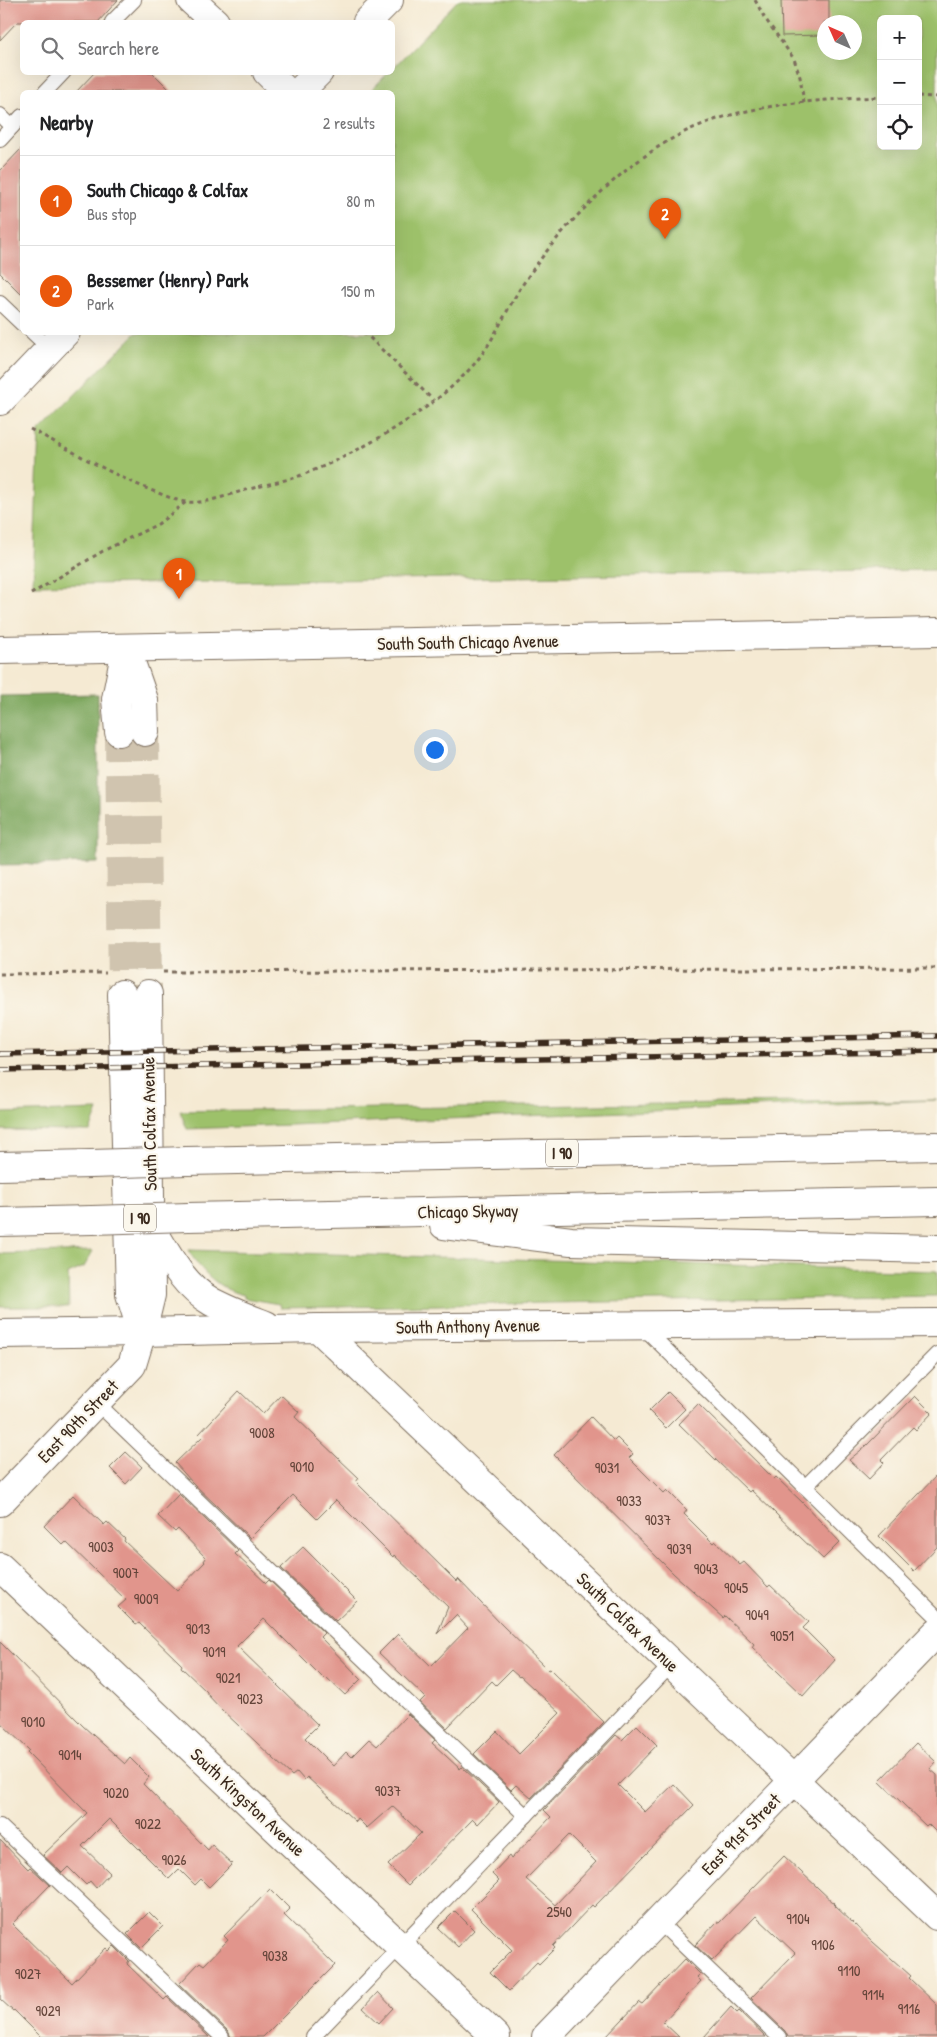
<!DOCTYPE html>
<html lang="en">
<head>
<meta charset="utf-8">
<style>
  :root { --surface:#fff; --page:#f6f6f6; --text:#202124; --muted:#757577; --line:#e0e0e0; --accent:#ea580c }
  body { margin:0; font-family:"Patrick Hand",sans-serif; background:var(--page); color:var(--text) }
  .controls { position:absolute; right:15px; top:15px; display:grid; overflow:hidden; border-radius:8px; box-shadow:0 5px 20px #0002 }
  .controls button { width:45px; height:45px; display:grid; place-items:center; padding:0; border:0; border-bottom:1px solid var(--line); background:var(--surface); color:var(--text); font:25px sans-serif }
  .compass { position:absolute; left:817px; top:15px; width:45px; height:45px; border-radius:50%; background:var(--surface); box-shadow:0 5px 20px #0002; rotate:315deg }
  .you { position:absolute; left:434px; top:749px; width:18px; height:18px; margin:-12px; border:4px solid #fff; border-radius:50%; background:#1a73e8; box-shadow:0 0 0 8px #1a73e833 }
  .badge { display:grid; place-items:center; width:32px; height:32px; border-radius:50%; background:var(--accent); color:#fff; font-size:16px; font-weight:700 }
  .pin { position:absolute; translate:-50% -41px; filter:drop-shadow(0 1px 2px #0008) }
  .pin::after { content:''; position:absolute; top:26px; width:18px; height:15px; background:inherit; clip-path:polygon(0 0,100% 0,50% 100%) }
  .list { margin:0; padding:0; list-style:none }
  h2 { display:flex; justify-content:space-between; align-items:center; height:65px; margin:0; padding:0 20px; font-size:21px }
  h2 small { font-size:16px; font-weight:400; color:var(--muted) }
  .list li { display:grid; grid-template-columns:32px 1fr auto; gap:15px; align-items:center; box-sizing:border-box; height:90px; padding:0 20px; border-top:1px solid var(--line) }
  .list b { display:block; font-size:19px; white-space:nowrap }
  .list p { margin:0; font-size:16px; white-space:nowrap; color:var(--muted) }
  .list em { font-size:16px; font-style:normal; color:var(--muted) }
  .icon { flex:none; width:28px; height:28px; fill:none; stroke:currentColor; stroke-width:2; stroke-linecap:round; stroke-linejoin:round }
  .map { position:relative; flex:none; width:937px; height:2037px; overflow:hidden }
  .search { position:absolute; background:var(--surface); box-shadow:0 5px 20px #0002; left:20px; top:20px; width:375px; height:55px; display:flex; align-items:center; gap:12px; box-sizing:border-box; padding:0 18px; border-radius:8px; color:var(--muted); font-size:19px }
  .panel { position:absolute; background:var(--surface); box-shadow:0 5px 20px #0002; left:20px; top:90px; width:375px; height:245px; border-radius:8px }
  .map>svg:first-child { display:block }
  .green { fill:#9dc16b; stroke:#6c7644; fill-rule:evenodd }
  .forest { fill:#7ea75f; stroke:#5c683e }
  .building { fill:#e1958c; fill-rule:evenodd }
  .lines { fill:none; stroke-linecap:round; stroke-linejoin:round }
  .secondary-tunnel { stroke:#d0c4af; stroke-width:28; stroke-dasharray:28 14; stroke-linecap:butt }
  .service-casing { stroke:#7c6d5d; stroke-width:16 }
  .minor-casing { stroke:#7c6d5d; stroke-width:30 }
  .tertiary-casing { stroke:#7c6d5d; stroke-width:30 }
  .secondary-casing { stroke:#7c6d5d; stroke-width:30 }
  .motorway-casing { stroke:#7c6d5d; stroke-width:30 }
  .path { stroke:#7c6d5d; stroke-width:3; stroke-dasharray:4 4; stroke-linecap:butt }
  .service { stroke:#fff; stroke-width:14 }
  .minor { stroke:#fff; stroke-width:28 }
  .tertiary { stroke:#fff; stroke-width:28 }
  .secondary { stroke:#fff; stroke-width:28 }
  .motorway { stroke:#fff; stroke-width:28 }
  .rail-casing { stroke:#3b2a1e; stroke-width:5.5 }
  .rail { stroke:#fbf7ec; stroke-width:4; stroke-dasharray:11; stroke-linecap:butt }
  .motorway-bridge-casing { stroke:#7c6d5d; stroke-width:30; stroke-linecap:butt }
  .motorway-bridge { stroke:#fff; stroke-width:28 }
  .labels { text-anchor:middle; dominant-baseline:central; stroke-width:4.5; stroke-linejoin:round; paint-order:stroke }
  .number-label { font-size:15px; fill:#64453a }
  .shield { fill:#fbf7ec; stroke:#75685c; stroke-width:1 }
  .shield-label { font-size:16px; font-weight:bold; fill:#3b2a1e }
  .street-label { font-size:18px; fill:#3b2a1e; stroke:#fbf7ec }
</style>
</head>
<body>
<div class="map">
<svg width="937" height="2037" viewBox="0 0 937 2037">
  <rect width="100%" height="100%" fill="#fbf7ec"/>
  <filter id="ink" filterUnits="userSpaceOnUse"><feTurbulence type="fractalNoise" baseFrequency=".02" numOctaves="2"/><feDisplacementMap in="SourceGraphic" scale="10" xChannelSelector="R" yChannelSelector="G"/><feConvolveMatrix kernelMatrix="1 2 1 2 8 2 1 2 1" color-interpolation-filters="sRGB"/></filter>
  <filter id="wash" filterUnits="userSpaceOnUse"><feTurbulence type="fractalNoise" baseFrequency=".0096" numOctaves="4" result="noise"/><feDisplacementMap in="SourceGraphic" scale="20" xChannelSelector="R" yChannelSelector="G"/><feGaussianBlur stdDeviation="1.12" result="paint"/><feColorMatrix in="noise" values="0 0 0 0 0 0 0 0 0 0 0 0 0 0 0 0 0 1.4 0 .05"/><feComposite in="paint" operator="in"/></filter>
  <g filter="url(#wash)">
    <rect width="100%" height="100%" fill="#f5ead3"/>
    <g class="green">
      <path d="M458,0h479v570l-904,15 6,-154 97,-98 256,-1v-240h-23l19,-19 4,-1 1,-4zM881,19h37v127h-37zM824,22h30v30h-30z"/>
      <polygon points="937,1100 187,1129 180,1111"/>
      <polygon points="98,1110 90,1131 0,1130 0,1113"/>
      <path d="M188,1250l749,21v25l-657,12 -1,-4 -35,-6v-3c-25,-5 -43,-24 -56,-45z"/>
      <polygon points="93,1251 84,1267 68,1274 69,1307 0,1307 0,1254"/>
    </g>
    <polygon class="forest" points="98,694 98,863 0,865 0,696"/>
    <g id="blocks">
      <g class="building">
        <polygon points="0,0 118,0 98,22 17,22 0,40"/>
        <polygon points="781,0 829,0 829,22 824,22 824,35 782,36"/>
        <polygon points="95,72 152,72 172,92 76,92"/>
        <polygon points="22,148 22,295 0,273 0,171"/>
        <polygon points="239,1391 263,1414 281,1395 299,1412 295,1417 359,1478 356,1482 457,1582 458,1579 502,1625 548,1670 550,1669 604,1722 531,1798 516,1785 511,1790 474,1754 497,1731 519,1754 560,1713 520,1676 519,1677 511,1670 496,1685 492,1681 447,1728 420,1702 425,1697 379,1653 398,1634 431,1666 468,1628 456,1615 437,1634 448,1607 394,1555 393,1557 336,1500 317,1519 293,1495 250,1538 192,1482 175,1463 202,1437 199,1434"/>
        <polygon points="668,1392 685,1409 666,1428 649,1411"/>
        <polygon points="915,1396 932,1413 916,1430 913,1427 881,1460 884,1463 869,1479 849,1460 866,1446"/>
        <polygon points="698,1404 774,1479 776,1477 803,1503 840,1542 823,1559 751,1490 749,1492 679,1424"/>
        <polygon points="591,1417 614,1441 617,1438 633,1454 629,1458 664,1493 667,1490 687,1510 684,1514 713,1543 715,1541 740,1565 744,1562 768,1587 770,1585 809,1622 803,1628 835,1660 803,1696 752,1647 754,1644 725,1616 723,1618 674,1574 554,1455"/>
        <polygon points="126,1452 142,1467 126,1484 110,1468"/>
        <polygon points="937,1475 937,1547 914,1571 879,1536"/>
        <polygon points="179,1494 238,1551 235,1554 266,1583 269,1580 324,1633 320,1637 361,1679 345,1695 327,1678 325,1680 264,1619 237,1646 318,1725 305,1738 333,1766 346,1752 351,1757 369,1739 377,1746 408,1714 435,1740 432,1743 460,1769 462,1767 499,1802 478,1824 473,1819 408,1885 388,1865 421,1833 392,1806 367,1828 358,1819 356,1822 307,1777 304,1780 297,1772 292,1776 221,1709 207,1694 207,1692 181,1667 182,1665 139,1623 136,1625 118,1607 126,1600 66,1542 63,1545 44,1526 73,1495 104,1525 107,1522 125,1539 124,1541 177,1591 205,1562 204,1561 206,1558 178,1529 175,1532 158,1516"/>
        <polygon points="303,1547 357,1601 336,1621 281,1568"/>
        <polygon points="0,1642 83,1726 125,1764 130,1758 149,1777 143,1784 208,1850 212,1845 232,1864 209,1887 201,1879 195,1885 179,1869 169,1879 109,1819 82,1846 110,1873 96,1888 90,1881 86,1885 68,1867 62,1873 43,1855 87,1813 27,1752 29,1750 0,1722"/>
        <path d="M637,1725l20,20 -39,40 27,27 29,-28 20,21 -100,102 -2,-2 -39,41 2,2 -16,16 -2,-2 -28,29 -19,-19 22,-22 -41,-41 28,-28 -7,-7 17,-18 2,3 40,-42 -7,-7 72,-75 6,5zM569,1835l27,27 -41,43 -29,-26z"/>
        <polygon points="916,1743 936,1762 930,1769 937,1775 937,1833 928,1824 926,1826 879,1781"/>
        <polygon points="0,1840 28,1869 30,1867 50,1885 12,1924 72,1983 106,1948 109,1951 114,1946 129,1961 127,1964 164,2000 167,1997 209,2037 41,2037 14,2010 13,2011 0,1999"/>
        <polygon points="784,1856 835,1904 834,1905 873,1942 911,1976 909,1978 937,2005 937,2037 788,2037 785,2031 751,1998 795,1953 756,1916 712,1961 695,1945 717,1922 719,1923"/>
        <polygon points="270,1889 290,1909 284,1915 335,1965 263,2037 231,2037 228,2031 179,1984 200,1962 204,1965 228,1940 224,1936"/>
        <polygon points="455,1911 474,1930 458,1947 438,1928"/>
        <polygon points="149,1912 163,1926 141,1948 127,1934"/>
        <polygon points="685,1959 700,1974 697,1977 701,1981 663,2022 679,2037 606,2037 639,2002 642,2004"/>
        <polygon points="378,1992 393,2008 379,2023 363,2008"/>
        <polygon points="731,2007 737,2013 739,2011 766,2037 704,2037"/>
      </g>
    </g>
  </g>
  <g filter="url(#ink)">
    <use href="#blocks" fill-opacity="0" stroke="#7c6d5d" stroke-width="1"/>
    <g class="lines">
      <g class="secondary-tunnel">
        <polyline points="119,732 122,994"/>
        <polyline points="145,732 148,994"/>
      </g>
      <defs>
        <g id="service">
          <polyline points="112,22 134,0"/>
          <polyline points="45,92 64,72"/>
          <polyline points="0,115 12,127"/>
          <polyline points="0,140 22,116"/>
          <polyline points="0,303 22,324"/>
          <polyline points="32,332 50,349"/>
          <polyline points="642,1326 937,1617"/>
          <polyline points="96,1402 526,1816"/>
          <polyline points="805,1487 937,1354"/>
          <polyline points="0,1826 222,2037"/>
          <polyline points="658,1921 779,2037"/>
          <polyline points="313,2037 672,1664"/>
        </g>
        <g id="minor">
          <polyline points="191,0 215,22"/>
          <polyline points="367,22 389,0"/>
          <polyline points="267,72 287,92"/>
          <polyline points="299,92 319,72"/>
          <polyline points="0,401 66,332"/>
          <polyline points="0,1502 132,1365 142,1332"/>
          <polyline points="0,1567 496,2037"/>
          <polyline points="546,2037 937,1632"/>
        </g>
        <g id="tertiary">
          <polyline points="318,1328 937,1323"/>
          <polyline points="0,1334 142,1332"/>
        </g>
        <g id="secondary">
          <polyline points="126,648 144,700 145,732"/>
          <polyline points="0,650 937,632"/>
          <polyline points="119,732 116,699 126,649"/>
          <polyline points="122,994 130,1294 142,1332"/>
          <path d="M151,1227c16,27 32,59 61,75 17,9 36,16 54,23"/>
          <polyline points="142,1332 318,1328 937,1916"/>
          <polyline points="142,1332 151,1295 148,994"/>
        </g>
        <g id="motorway">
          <polyline points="187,1161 937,1146"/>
          <polyline points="0,1166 91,1164"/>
          <polyline points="188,1217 937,1201"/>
          <polyline points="0,1222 92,1220"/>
          <polyline points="444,1225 571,1241 937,1249"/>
        </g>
      </defs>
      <use href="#service" class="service-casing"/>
      <use href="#minor" class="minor-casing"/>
      <use href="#tertiary" class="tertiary-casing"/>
      <use href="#secondary" class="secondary-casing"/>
      <use href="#motorway" class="motorway-casing"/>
      <g class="path">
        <polyline points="755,0 764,17 794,59 800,77 804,103"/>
        <polyline points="918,96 937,97"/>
        <polyline points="364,332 434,401"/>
        <path d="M30,429c41,21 80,45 123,62 11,4 23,10 34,11 18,2 38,-6 55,-11 18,-5 37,-9 54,-14 56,-19 152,-74 186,-123 14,-19 23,-41 36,-62 35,-57 99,-124 159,-156 59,-32 138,-36 204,-39"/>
        <polyline points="31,594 103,551 158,524 186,502"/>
        <polyline points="163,972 937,968"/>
        <polyline points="0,974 106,973"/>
      </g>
      <use href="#service" class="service"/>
      <use href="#minor" class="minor"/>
      <use href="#tertiary" class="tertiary"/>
      <use href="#secondary" class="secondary"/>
      <use href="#motorway" class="motorway"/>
      <defs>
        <g id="rail">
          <polyline points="0,1054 937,1036"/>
          <polyline points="0,1070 937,1051"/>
        </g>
      </defs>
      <use href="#rail" class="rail-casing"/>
      <use href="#rail" class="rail"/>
      <defs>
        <g id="motorway-bridge">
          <polyline points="91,1164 187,1161"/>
          <polyline points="92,1220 188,1217"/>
        </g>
      </defs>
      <use href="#motorway-bridge" class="motorway-bridge-casing"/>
      <use href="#motorway-bridge" class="motorway-bridge"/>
    </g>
  </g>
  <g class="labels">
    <g class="number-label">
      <text x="262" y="1432">9008</text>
      <text x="302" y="1466">9010</text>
      <text x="607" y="1467">9031</text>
      <text x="629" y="1500">9033</text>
      <text x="658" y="1519">9037</text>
      <text x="101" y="1546">9003</text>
      <text x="679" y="1548">9039</text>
      <text x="706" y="1568">9043</text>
      <text x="126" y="1572">9007</text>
      <text x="736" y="1587">9045</text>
      <text x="146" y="1598">9009</text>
      <text x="757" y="1614">9049</text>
      <text x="198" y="1628">9013</text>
      <text x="782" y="1635">9051</text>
      <text x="214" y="1651">9019</text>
      <text x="228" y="1677">9021</text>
      <text x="250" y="1698">9023</text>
      <text x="33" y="1721">9010</text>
      <text x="70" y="1754">9014</text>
      <text x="388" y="1790">9037</text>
      <text x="116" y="1792">9020</text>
      <text x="148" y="1823">9022</text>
      <text x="174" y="1859">9026</text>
      <text x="559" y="1911">2540</text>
      <text x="798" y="1918">9104</text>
      <text x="823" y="1944">9106</text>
      <text x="275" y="1955">9038</text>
      <text x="849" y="1970">9110</text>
      <text x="28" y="1973">9027</text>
      <text x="873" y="1994">9114</text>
      <text x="909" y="2008">9116</text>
      <text x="48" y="2010">9029</text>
    </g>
    <g class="shield">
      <rect x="546" y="1139.5" width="32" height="27" rx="4"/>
      <rect x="124" y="1204.5" width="32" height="27" rx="4"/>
    </g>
    <g class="shield-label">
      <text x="562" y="1153">I 90</text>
      <text x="140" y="1218">I 90</text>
    </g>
    <g class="street-label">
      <text transform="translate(468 642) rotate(-1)">South South Chicago Avenue</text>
      <text transform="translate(149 1124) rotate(-91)">South Colfax Avenue</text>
      <text transform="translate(468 1211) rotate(-1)">Chicago Skyway</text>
      <text transform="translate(468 1326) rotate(-1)">South Anthony Avenue</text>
      <text transform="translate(78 1421) rotate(-46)">East 90th Street</text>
      <text transform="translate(628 1622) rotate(44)">South Colfax Avenue</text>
      <text transform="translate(248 1802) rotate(43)">South Kingston Avenue</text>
      <text transform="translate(741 1834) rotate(-46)">East 91st Street</text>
    </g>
  </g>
</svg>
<div class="controls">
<button>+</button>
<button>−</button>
<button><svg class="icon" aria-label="locate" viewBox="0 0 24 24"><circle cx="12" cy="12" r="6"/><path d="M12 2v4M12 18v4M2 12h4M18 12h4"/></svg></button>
</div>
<svg class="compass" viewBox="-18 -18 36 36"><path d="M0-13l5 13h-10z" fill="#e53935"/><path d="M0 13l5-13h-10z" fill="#757577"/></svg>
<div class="you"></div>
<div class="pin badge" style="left:179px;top:599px">1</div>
<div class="pin badge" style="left:665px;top:239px">2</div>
<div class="search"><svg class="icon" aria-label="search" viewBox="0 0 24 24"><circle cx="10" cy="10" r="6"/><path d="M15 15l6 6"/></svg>Search here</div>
<section class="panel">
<h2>Nearby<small>2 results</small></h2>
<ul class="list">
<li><span class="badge">1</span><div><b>South Chicago &amp; Colfax</b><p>Bus stop</p></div><em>80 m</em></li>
<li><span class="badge">2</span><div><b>Bessemer (Henry) Park</b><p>Park</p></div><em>150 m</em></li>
</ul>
</section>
</div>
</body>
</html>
